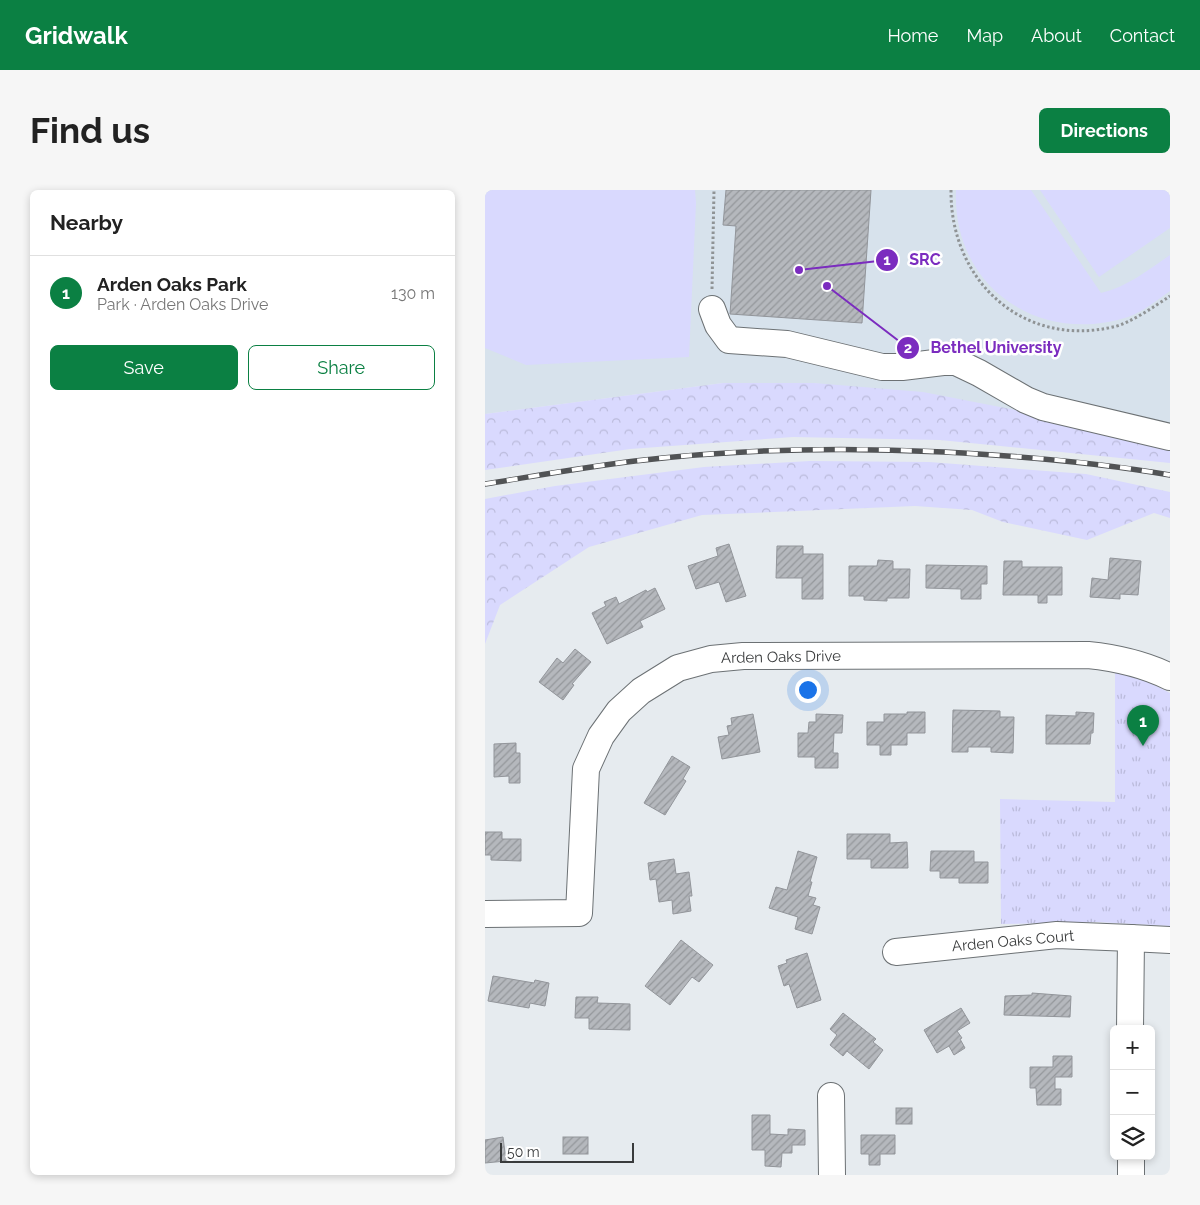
<!DOCTYPE html>
<html lang="en">
<head>
<meta charset="utf-8">
<style>
  :root { --surface:#fff; --page:#f6f6f6; --text:#222; --muted:#767676; --line:#e0e0e0; --accent:#0b8043 }
  body { margin:0; font-family:Raleway,sans-serif; background:var(--page); color:var(--text) }
  .controls { position:absolute; right:15px; bottom:15px; display:grid; overflow:hidden; border-radius:8px; box-shadow:0 2px 8px #0003 }
  .controls button { width:45px; height:45px; display:grid; place-items:center; padding:0; border:0; border-bottom:1px solid var(--line); background:var(--surface); color:var(--text); font:25px sans-serif }
  .scale { position:absolute; left:15px; bottom:12px; width:134px; box-sizing:border-box; padding-left:5px; border:2px solid #393b3c; border-top:0; font-size:14px; line-height:18px; white-space:nowrap; color:#393b3c; -webkit-text-stroke:4px #fff; paint-order:stroke }
  .you { position:absolute; left:322px; top:499px; width:18px; height:18px; margin:-12px; border:4px solid #fff; border-radius:50%; background:#1a73e8; box-shadow:0 0 0 8px #1a73e833 }
  .badge { display:grid; place-items:center; width:32px; height:32px; border-radius:50%; background:var(--accent); color:#fff; font-size:16px; font-weight:700 }
  .pin { position:absolute; translate:-50% -41px; filter:drop-shadow(0 1px 2px #0008) }
  .pin::after { content:''; position:absolute; top:26px; width:18px; height:15px; background:inherit; clip-path:polygon(0 0,100% 0,50% 100%) }
  .list { margin:0; padding:0; list-style:none }
  h2 { display:flex; justify-content:space-between; align-items:center; height:65px; margin:0; padding:0 20px; font-size:21px }
  h2 small { font-size:16px; font-weight:400; color:var(--muted) }
  .list li { display:grid; grid-template-columns:32px 1fr auto; gap:15px; align-items:center; box-sizing:border-box; height:75px; padding:0 20px; border-top:1px solid var(--line) }
  .list b { display:block; font-size:19px; white-space:nowrap }
  .list p { margin:0; font-size:16px; white-space:nowrap; color:var(--muted) }
  .list em { font-size:16px; font-style:normal; color:var(--muted) }
  .actions { display:flex; gap:10px; padding:15px 20px }
  .actions a { flex:1; padding:11px 0; border:1px solid var(--accent); border-radius:8px; text-align:center; font-size:18px; color:var(--accent) }
  .actions .main { background:var(--accent); color:#fff }
  .icon { flex:none; width:28px; height:28px; fill:none; stroke:currentColor; stroke-width:2; stroke-linecap:round; stroke-linejoin:round }
  .map { position:relative; flex:none; width:685px; height:985px; overflow:hidden; border-radius:8px }
  header { display:flex; align-items:center; gap:30px; box-sizing:border-box; height:70px; padding:0 25px; background:var(--accent); color:#fff }
  header strong { font-size:24px }
  nav { display:flex; gap:28px; margin-inline-start:auto; font-size:18px }
  .intro { display:flex; align-items:center; justify-content:space-between; box-sizing:border-box; height:120px; padding:0 30px }
  h1 { margin:0; font-size:35px }
  .button { padding:12px 22px; border-radius:8px; background:var(--accent); color:#fff; font-size:18px; font-weight:700 }
  main { display:flex; gap:30px; padding:0 30px }
  aside { flex:1; background:var(--surface); border-radius:8px; box-shadow:0 2px 8px #0003 }
  .map>svg:first-child { display:block }
  .built { fill:#d7e2ec }
  .grass { fill:#d9d9fe }
  .forest { fill:url(#forest-crowns) }
  .park { fill:url(#park-tufts) }
  .building { fill:url(#building-hatch); stroke:#92959a }
  .lines { fill:none; stroke-linecap:round; stroke-linejoin:round }
  .minor-casing { stroke:#6c7174; stroke-width:28 }
  .path { stroke:#8f9395; stroke-width:3; stroke-dasharray:2.5 2.5; stroke-linecap:butt }
  .minor { stroke:#fff; stroke-width:26 }
  .rail-casing { stroke:#515355; stroke-width:5.5 }
  .rail { stroke:#fff; stroke-width:4; stroke-dasharray:11; stroke-linecap:butt }
  .labels { text-anchor:middle; dominant-baseline:central; stroke-width:5; stroke-linejoin:round; paint-order:stroke }
  .street-label { font-size:15px; fill:#393b3c; stroke:#fff }
  .leader { fill:none; stroke:#7b2cbf; stroke-width:2 }
  .callout-dot { fill:#7b2cbf; stroke:#fff; stroke-width:2 }
  .mark-label { font-size:15px; text-anchor:middle; font-weight:bold; fill:#fff }
  .callout-label { font-size:16px; text-anchor:middle; font-weight:bold; fill:#7b2cbf; stroke:#fff; stroke-width:5; stroke-linejoin:round; paint-order:stroke }
</style>
</head>
<body>
<header>
<strong>Gridwalk</strong>
<nav><a>Home</a><a>Map</a><a>About</a><a>Contact</a></nav>
</header>
<div class="intro"><h1>Find us</h1><a class="button">Directions</a></div>
<main>
<aside>
<h2>Nearby<small></small></h2>
<ul class="list">
<li><span class="badge">1</span><div><b>Arden Oaks Park</b><p>Park · Arden Oaks Drive</p></div><em>130 m</em></li>
</ul>
<div class="actions"><a class="main">Save</a><a>Share</a></div>
</aside>
<div class="map">
<svg width="685" height="985" viewBox="0 0 685 985">
  <defs>
    <pattern id="forest-crowns" width="20" height="18" patternUnits="userSpaceOnUse" patternTransform="scale(1.25)"><rect width="20" height="18" fill="#d9d9fe"/><path d="M2 6a3 3 0 1 1 6 0M12 15a3 3 0 1 1 6 0" fill="none" stroke="#bbbbdb"/></pattern>
    <pattern id="park-tufts" width="24" height="20" patternUnits="userSpaceOnUse" patternTransform="scale(1.25)"><rect width="24" height="20" fill="#d9d9fe"/><path d="M3 7l-1-3M5 7V3M7 7l1-3M15 17l-1-3M17 17v-4M19 17l1-3" fill="none" stroke="#bbbbdb"/></pattern>
    <pattern id="building-hatch" width="6" height="6" patternUnits="userSpaceOnUse" patternTransform="scale(1.25)"><rect width="6" height="6" fill="#b5b8bd"/><path d="M-1 1l2-2M0 6l6-6M5 7l2-2" fill="none" stroke="#94979b"/></pattern>
  </defs>
  <rect width="100%" height="100%" fill="#e6ebef"/>
  <polygon class="built" points="0,0 685,0 685,255 329,193 238,193 0,224"/>
  <g class="grass">
    <polygon points="0,0 210,0 211,13 204,167 41,175 0,158"/>
    <path d="M471,0h75l70,103c26,-6 47,-23 69,-38v36c-13,9 -27,21 -42,26 -90,29 -176,-31 -172,-127z"/>
    <polygon points="555,0 685,0 685,38 614,87"/>
  </g>
  <g class="forest">
    <polygon points="238,193 329,193 438,202 541,222 685,255 685,273 455,250 308,247 145,259 0,280 0,224"/>
    <polygon points="325,271 444,272 601,284 685,302 685,328 669,323 602,350 518,332 487,320 430,316 217,325 104,357 15,415 0,454 0,309 70,296 219,277"/>
  </g>
  <polygon class="park" points="630,481 652,486 685,503 685,736 612,732 516,734 515,609 630,612"/>
  <g class="building">
    <polygon points="241,0 386,0 377,133 245,124 251,36 238,35"/>
    <polygon points="244,354 261,406 241,412 234,392 211,399 203,376 233,366 231,358"/>
    <polygon points="292,356 318,356 318,364 338,364 338,409 317,409 317,388 291,388"/>
    <polygon points="625,368 656,371 653,405 635,404 635,409 605,407 607,388 623,390"/>
    <polygon points="393,370 408,371 408,379 425,379 424,408 402,408 402,411 379,410 379,406 364,406 364,376 392,376"/>
    <polygon points="519,371 537,371 537,377 577,377 577,405 562,405 562,413 553,413 553,405 518,405"/>
    <polygon points="441,375 502,376 502,394 496,394 496,409 476,409 476,399 441,398"/>
    <polygon points="170,398 180,419 155,431 158,437 122,454 107,423 121,416 119,412 131,407 134,414 161,400 162,402"/>
    <polygon points="90,459 106,472 87,494 89,495 78,510 54,492 72,468 78,473"/>
    <polygon points="468,520 515,521 515,527 529,527 528,563 506,562 506,557 483,557 483,562 467,562"/>
    <polygon points="422,522 440,522 440,543 422,543 422,555 406,555 406,565 395,565 395,555 382,555 382,532 399,532 399,524 422,524"/>
    <polygon points="591,522 609,523 608,543 606,543 605,554 561,554 561,525 591,526"/>
    <polygon points="268,524 275,562 237,569 233,547 244,545 242,536 247,535 246,528"/>
    <polygon points="331,524 358,525 357,543 349,543 348,563 353,563 353,578 330,578 330,567 313,567 313,543 323,543 324,532 331,532"/>
    <polygon points="31,553 31,563 35,563 35,593 24,593 24,586 9,587 9,554"/>
    <polygon points="187,566 205,577 198,589 201,591 180,625 159,613"/>
    <polygon points="0,642 17,642 17,649 36,649 36,671 6,670 6,665 0,665"/>
    <polygon points="362,644 405,644 405,653 422,652 423,678 386,678 386,669 362,669"/>
    <polygon points="313,661 332,667 325,692 327,692 323,706 331,708 328,715 335,717 327,744 310,739 313,727 284,718 291,697 302,700"/>
    <polygon points="446,661 489,661 489,672 503,672 503,693 474,693 474,688 455,688 455,681 445,681"/>
    <polygon points="189,669 191,684 204,682 207,706 204,706 206,721 188,724 187,710 174,712 171,689 165,690 163,673"/>
    <polygon points="196,750 228,775 214,792 207,787 185,815 160,796"/>
    <polygon points="322,763 336,810 312,818 304,794 299,796 293,776 302,773 301,770"/>
    <polygon points="8,786 49,793 50,790 64,793 60,816 45,813 44,818 3,811"/>
    <polygon points="547,803 586,806 585,827 519,825 520,806 547,805"/>
    <polygon points="91,807 113,807 112,813 145,814 145,840 104,839 104,828 90,828"/>
    <polygon points="476,818 485,833 472,841 477,848 475,849 480,858 469,865 464,856 452,863 439,840"/>
    <polygon points="358,823 391,849 388,852 398,860 384,879 362,861 358,866 345,855 352,845 345,839"/>
    <polygon points="568,866 587,866 587,887 570,887 570,899 576,899 576,915 552,915 551,898 545,898 545,877 568,877"/>
    <rect x="411" y="918" width="16" height="16"/>
    <polygon points="267,925 285,925 285,944 303,945 303,939 320,940 320,955 307,955 307,963 297,963 296,977 280,976 280,960 267,960"/>
    <polygon points="376,945 410,945 410,964 395,964 395,975 384,975 384,964 376,964"/>
    <polygon points="18,947 21,971 0,973 0,950"/>
    <rect x="78" y="947" width="25" height="17"/>
  </g>
  <g class="lines">
    <defs>
      <g id="minor">
        <polyline points="227,119 233,135 244,150 302,154 397,177 417,177 458,172 471,172 494,183 541,210 558,217 685,247"/>
        <path d="M0,724l94,-1 7,-144 15,-33 18,-25 22,-20 37,-23 33,-9 32,-3 345,-1c29,3 56,9 82,22"/>
        <polyline points="411,762 572,745 646,748"/>
        <polyline points="645,839 646,748 685,750"/>
        <polyline points="346,906 347,985"/>
        <polyline points="646,966 646,985"/>
      </g>
    </defs>
    <use href="#minor" class="minor-casing"/>
    <g class="path">
      <path d="M466,0c-1,90 71,158 162,137 18,-4 42,-21 57,-31"/>
      <polyline points="227,99 229,0"/>
    </g>
    <use href="#minor" class="minor"/>
    <defs>
      <path id="rail" d="M0,294c50,-8 100,-17 150,-23 102,-12 206,-14 309,-9 76,4 151,10 226,23"/>
    </defs>
    <use href="#rail" class="rail-casing"/>
    <use href="#rail" class="rail"/>
  </g>
  <g class="labels">
    <g class="street-label">
      <text transform="translate(296 467) rotate(-1)">Arden Oaks Drive</text>
      <text transform="translate(528 751) rotate(-5)">Arden Oaks Court</text>
    </g>
  </g>
  <path class="leader" d="M314 80L402 70M342 96L423 158"/>
  <g class="callout-dot">
    <circle cx="314" cy="80" r="5"/>
    <circle cx="342" cy="96" r="5"/>
    <circle cx="402" cy="70" r="12"/>
    <circle cx="423" cy="158" r="12"/>
  </g>
  <g class="mark-label">
    <text x="402" y="75">1</text>
    <text x="423" y="163">2</text>
  </g>
  <g class="callout-label">
    <text x="440" y="75">SRC</text>
    <text x="511" y="163">Bethel University</text>
  </g>
</svg>
<div class="controls">
<button>+</button>
<button>−</button>
<button><svg class="icon" aria-label="layers" viewBox="0 0 24 24"><path d="M12 4l9 5-9 5-9-5zM3 14l9 5 9-5"/></svg></button>
</div>
<div class="scale">50 m</div>
<div class="you"></div>
<div class="pin badge" style="left:658px;top:556px">1</div>
</div>
</main>
</body>
</html>
